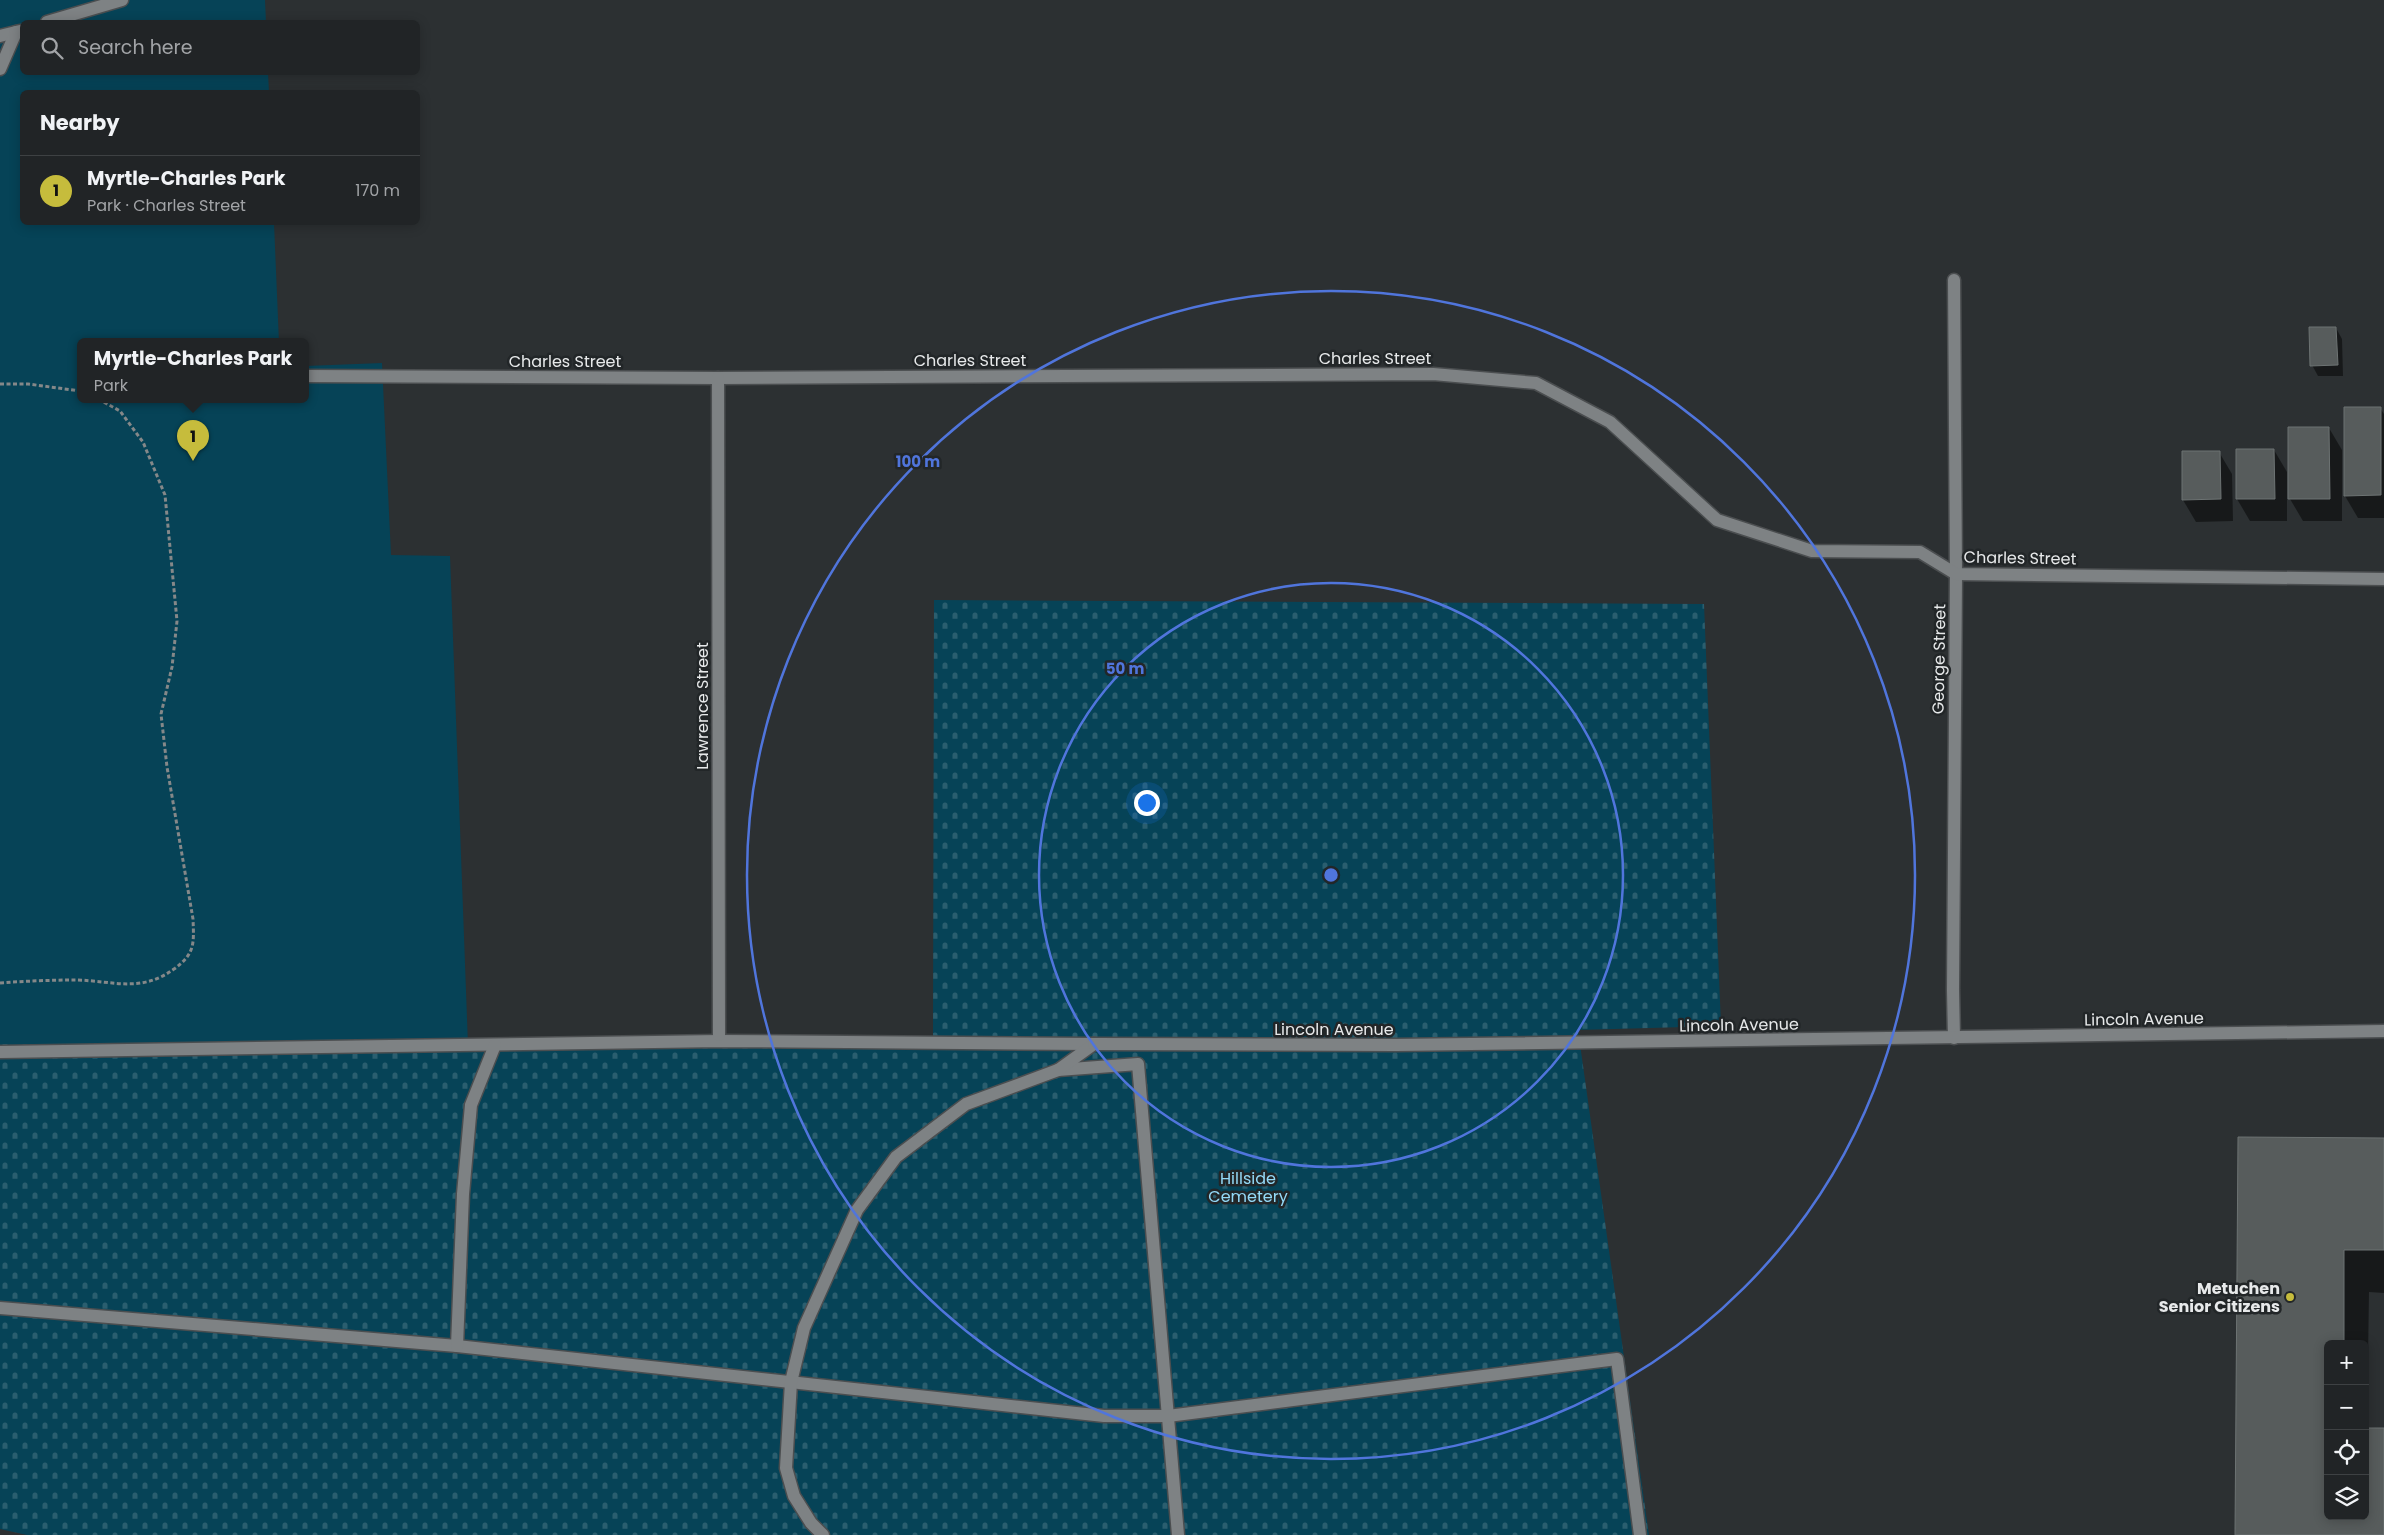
<!DOCTYPE html>
<html lang="en">
<head>
<meta charset="utf-8">
<style>
  :root { --surface:#212426; --page:#292c2e; --text:#f1f3f6; --muted:#a2a4a7; --line:#3e4143; --accent:#c6bc3c }
  body { margin:0; font-family:Poppins,sans-serif; background:var(--page); color:var(--text) }
  .controls { position:absolute; right:15px; bottom:15px; display:grid; overflow:hidden; border-radius:8px; box-shadow:0 2px 12px #0003 }
  .controls button { width:45px; height:45px; display:grid; place-items:center; padding:0; border:0; border-bottom:1px solid var(--line); background:var(--surface); color:var(--text); font:25px sans-serif }
  .you { position:absolute; left:1146px; top:802px; width:18px; height:18px; margin:-12px; border:4px solid #fff; border-radius:50%; background:#1a73e8; box-shadow:0 0 0 8px #1a73e833 }
  .badge { display:grid; place-items:center; width:32px; height:32px; border-radius:50%; background:var(--accent); color:#111; font-size:16px; font-weight:700 }
  .pin { position:absolute; translate:-50% -41px; filter:drop-shadow(0 1px 2px #0008) }
  .pin::after { content:''; position:absolute; top:26px; width:18px; height:15px; background:inherit; clip-path:polygon(0 0,100% 0,50% 100%) }
  .popup { position:absolute; left:77px; top:338px; width:232px; height:65px; box-sizing:border-box; display:grid; place-content:center; border-radius:8px; background:var(--surface); filter:drop-shadow(0 1px 4px #0005); font-size:16px; white-space:nowrap; color:var(--muted) }
  .popup b { font-size:19px; color:var(--text) }
  .popup::after { content:''; position:absolute; left:50%; top:100%; margin-left:-10px; border:10px solid transparent; border-top-color:var(--surface) }
  .list { margin:0; padding:0; list-style:none }
  h2 { display:flex; justify-content:space-between; align-items:center; height:65px; margin:0; padding:0 20px; font-size:21px }
  h2 small { font-size:16px; font-weight:400; color:var(--muted) }
  .list li { display:grid; grid-template-columns:32px 1fr auto; gap:15px; align-items:center; box-sizing:border-box; height:70px; padding:0 20px; border-top:1px solid var(--line) }
  .list b { display:block; font-size:19px; white-space:nowrap }
  .list p { margin:0; font-size:16px; white-space:nowrap; color:var(--muted) }
  .list em { font-size:16px; font-style:normal; color:var(--muted) }
  .icon { flex:none; width:28px; height:28px; fill:none; stroke:currentColor; stroke-width:2; stroke-linecap:round; stroke-linejoin:round }
  .map { position:relative; flex:none; width:2384px; height:1535px; overflow:hidden }
  .search { position:absolute; background:var(--surface); box-shadow:0 2px 12px #0003; left:20px; top:20px; width:400px; height:55px; display:flex; align-items:center; gap:12px; box-sizing:border-box; padding:0 18px; border-radius:8px; color:var(--muted); font-size:19px }
  .panel { position:absolute; background:var(--surface); box-shadow:0 2px 12px #0003; left:20px; top:90px; width:400px; height:135px; border-radius:8px }
  .map>svg:first-child { display:block }
  .cemetery { fill:url(#cemetery-stones) }
  .green { fill:#064357 }
  .shadow { fill:#0007; fill-rule:evenodd }
  .building { fill:#575c5c; stroke:#6d7373 }
  .lines { fill:none; stroke-linecap:round; stroke-linejoin:round }
  .lane-casing { stroke:#4b4e50; stroke-width:15 }
  .street-casing { stroke:#4b4e50; stroke-width:15 }
  .path { stroke:#858889; stroke-width:3; stroke-dasharray:4 2.5; stroke-linecap:butt }
  .lane { stroke:#7e8284; stroke-width:12 }
  .street { stroke:#7e8284; stroke-width:12 }
  .ring { fill:none; stroke:#5075dc; stroke-width:2.5 }
  .poi-dot { fill:#c6bc3c; stroke:#222628; stroke-width:2 }
  .labels { text-anchor:middle; dominant-baseline:central; stroke-width:5; stroke-linejoin:round; paint-order:stroke }
  .street-label { font-size:16px; fill:#e7e9ea; stroke:#222628 }
  .park-label { font-size:16px; fill:#93d9f7; stroke:#222628 }
  .poi-label { font-size:16px; font-weight:bold; fill:#e7e9ea; stroke:#222628; text-anchor:end }
  .centre { fill:#5075dc; stroke:#222628; stroke-width:2.5 }
  .ring-label { font-size:15px; text-anchor:middle; font-weight:bold; fill:#5075dc; stroke:#222628; stroke-width:5; stroke-linejoin:round; paint-order:stroke }
</style>
</head>
<body>
<div class="map">
<svg width="2384" height="1535" viewBox="0 0 2384 1535">
  <defs>
    <pattern id="cemetery-stones" width="16" height="16" patternUnits="userSpaceOnUse" patternTransform="scale(1.25)"><rect width="16" height="16" fill="#064357"/><path d="M2 7V4a2 2 0 0 1 4 0v3zM10 15v-3a2 2 0 0 1 4 0v3z" fill="#2a5e6f"/></pattern>
  </defs>
  <rect width="100%" height="100%" fill="#2c3032"/>
  <polygon class="cemetery" points="934,600 1704,604 1721,1026 1578,1030 1649,1535 27,1535 0,1529 0,1044 468,1045 933,1040"/>
  <polygon class="green" points="0,0 265,0 266,22 22,22 22,72 268,73 269,92 22,92 22,222 274,223 279,342 80,342 80,400 306,400 306,366 382,363 391,555 450,556 468,1045 0,1044"/>
  <g class="shadow">
    <polygon points="2336,328 2342,339 2343,376 2318,376 2312,365"/>
    <polygon points="2380,408 2384,414 2384,518 2358,518 2345,496"/>
    <polygon points="2329,428 2342,450 2342,521 2303,521 2290,499"/>
    <polygon points="2274,450 2287,472 2287,521 2250,521 2237,499"/>
    <polygon points="2219,452 2232,474 2233,521 2196,522 2183,500"/>
    <path d="M2384,1140v153l-15,-1 -2,137 17,1v105h-148zM2328,1344h37v172h-37z"/>
  </g>
  <g class="building">
    <polygon points="2309,327 2336,327 2338,365 2310,366"/>
    <polygon points="2344,407 2381,407 2381,495 2344,496"/>
    <polygon points="2288,427 2329,427 2330,499 2288,499"/>
    <polygon points="2236,449 2274,449 2275,499 2236,499"/>
    <polygon points="2182,451 2220,451 2221,499 2182,500"/>
    <polygon points="2238,1137 2384,1138 2384,1250 2344,1250 2344,1344 2328,1344 2328,1516 2365,1516 2365,1428 2384,1428 2384,1535 2235,1535"/>
  </g>
  <g class="lines">
    <defs>
      <g id="lane">
        <polyline points="47,22 122,0"/>
        <polyline points="0,36 20,31"/>
        <polyline points="0,69 16,32"/>
        <polyline points="0,1052 719,1041 1094,1044"/>
        <polyline points="1058,1070 1138,1064 1178,1535"/>
        <polyline points="0,1308 457,1346 1104,1416 1168,1416 1617,1359 1640,1535"/>
        <polyline points="457,1346 463,1194 471,1105 495,1045"/>
        <polyline points="823,1535 811,1523 794,1496 786,1468 791,1382 804,1328 857,1210 896,1157 966,1104 1058,1070 1094,1044"/>
      </g>
      <g id="street">
        <polyline points="1954,280 1956,574 1953,990 1954,1038"/>
        <polyline points="306,376 718,378 1433,374 1536,383 1610,422 1717,520 1812,551 1920,552 1956,574 2384,579"/>
        <polyline points="718,378 719,1035"/>
        <polyline points="1094,1044 1396,1045 2384,1031"/>
      </g>
    </defs>
    <use href="#lane" class="lane-casing"/>
    <use href="#street" class="street-casing"/>
    <g class="path">
      <polyline points="0,384 28,384 80,391"/>
      <path d="M0,983c26,-2 52,-3 77,-3 37,1 64,13 97,-11 21,-15 20,-25 19,-50l-26,-152 -6,-53 11,-47 5,-46 -12,-126 -22,-53 -23,-31 -20,-11"/>
    </g>
    <use href="#lane" class="lane"/>
    <use href="#street" class="street"/>
  </g>
  <g class="ring">
    <circle cx="1331" cy="875" r="292"/>
    <circle cx="1331" cy="875" r="584"/>
  </g>
  <circle class="poi-dot" cx="2290" cy="1297" r="5"/>
  <g class="labels">
    <g class="street-label">
      <text x="1375" y="358">Charles Street</text>
      <text x="970" y="360">Charles Street</text>
      <text x="565" y="361">Charles Street</text>
      <text transform="translate(2020 558) rotate(1)">Charles Street</text>
      <text transform="translate(1939 659) rotate(-89)">George Street</text>
      <text transform="translate(702 706) rotate(-90)">Lawrence Street</text>
      <text transform="translate(2144 1019) rotate(-1)">Lincoln Avenue</text>
      <text transform="translate(1739 1025) rotate(-1)">Lincoln Avenue</text>
      <text x="1334" y="1029">Lincoln Avenue</text>
    </g>
    <g class="park-label">
      <text x="1248" y="1178">Hillside<tspan x="1248" dy="18">Cemetery</tspan></text>
    </g>
    <g class="poi-label">
      <text x="2280" y="1288">Metuchen<tspan x="2280" dy="18">Senior Citizens</tspan></text>
    </g>
  </g>
  <circle cx="1331" cy="875" r="8" class="centre"/>
  <g class="ring-label">
    <text x="918" y="467">100 m</text>
    <text x="1125" y="674">50 m</text>
  </g>
</svg>
<div class="controls">
<button>+</button>
<button>−</button>
<button><svg class="icon" aria-label="locate" viewBox="0 0 24 24"><circle cx="12" cy="12" r="6"/><path d="M12 2v4M12 18v4M2 12h4M18 12h4"/></svg></button>
<button><svg class="icon" aria-label="layers" viewBox="0 0 24 24"><path d="M12 4l9 5-9 5-9-5zM3 14l9 5 9-5"/></svg></button>
</div>
<div class="you"></div>
<div class="pin badge" style="left:193px;top:461px">1</div>
<div class="popup"><b>Myrtle-Charles Park</b>Park</div>
<div class="search"><svg class="icon" aria-label="search" viewBox="0 0 24 24"><circle cx="10" cy="10" r="6"/><path d="M15 15l6 6"/></svg>Search here</div>
<section class="panel">
<h2>Nearby<small></small></h2>
<ul class="list">
<li><span class="badge">1</span><div><b>Myrtle-Charles Park</b><p>Park · Charles Street</p></div><em>170 m</em></li>
</ul>
</section>
</div>
</body>
</html>
